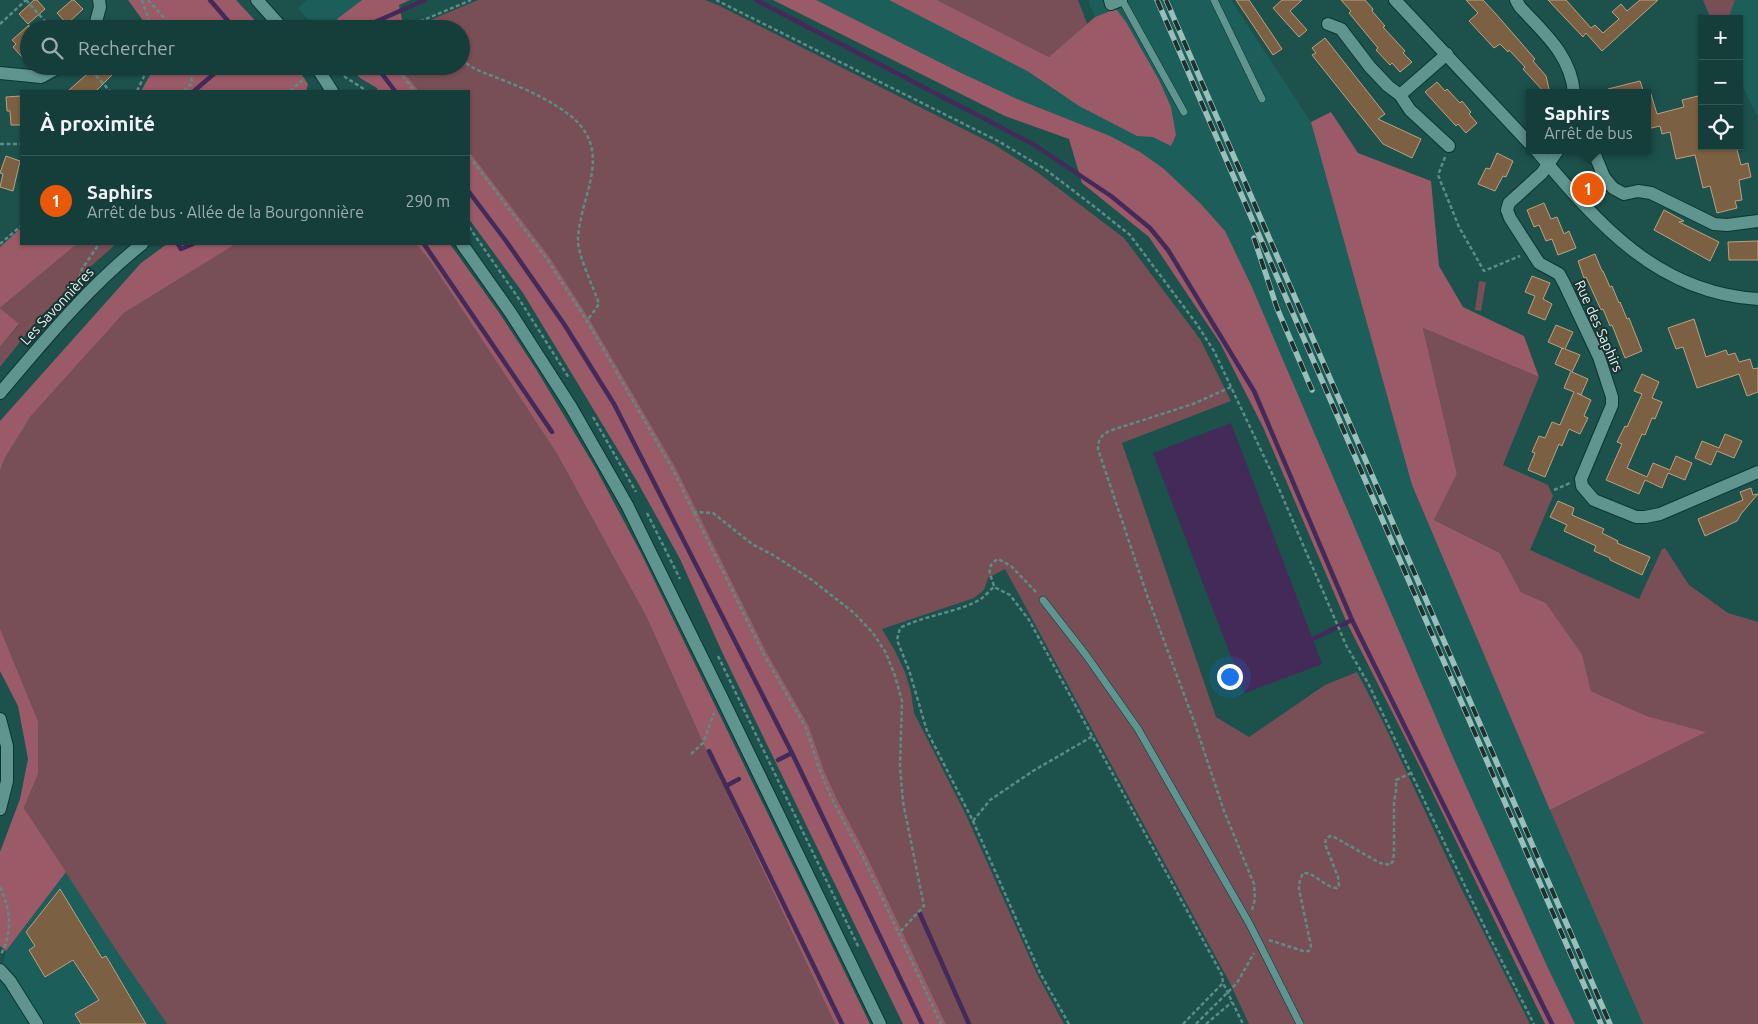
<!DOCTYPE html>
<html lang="fr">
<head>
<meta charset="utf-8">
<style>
  :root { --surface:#153d39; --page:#224844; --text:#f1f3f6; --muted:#9daeae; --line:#345653; --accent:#ea580c }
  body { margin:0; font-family:Ubuntu,sans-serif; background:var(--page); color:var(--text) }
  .controls { position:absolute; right:15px; top:15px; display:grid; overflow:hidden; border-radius:0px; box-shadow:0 1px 4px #0004 }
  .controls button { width:45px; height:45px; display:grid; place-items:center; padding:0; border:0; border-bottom:1px solid var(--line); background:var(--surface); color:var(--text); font:25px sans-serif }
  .you { position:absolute; left:1229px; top:676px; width:18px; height:18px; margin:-12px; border:4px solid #fff; border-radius:50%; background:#1a73e8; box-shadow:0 0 0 8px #1a73e833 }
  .badge { display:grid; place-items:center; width:32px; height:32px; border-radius:50%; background:var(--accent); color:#fff; font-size:16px; font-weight:700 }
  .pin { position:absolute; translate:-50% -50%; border:2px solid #fff; box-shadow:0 1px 5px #0006 }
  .popup { position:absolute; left:1526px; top:89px; width:125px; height:65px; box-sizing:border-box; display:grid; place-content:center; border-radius:0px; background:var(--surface); filter:drop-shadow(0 1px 4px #0005); font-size:16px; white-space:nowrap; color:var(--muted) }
  .popup b { font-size:19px; color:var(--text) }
  .popup::after { content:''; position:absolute; left:50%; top:100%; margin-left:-10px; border:10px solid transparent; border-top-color:var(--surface) }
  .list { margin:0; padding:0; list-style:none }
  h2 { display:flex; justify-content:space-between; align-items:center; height:65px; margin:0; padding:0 20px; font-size:21px }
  h2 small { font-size:16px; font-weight:400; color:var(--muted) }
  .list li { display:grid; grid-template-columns:32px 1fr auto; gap:15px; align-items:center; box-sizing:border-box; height:90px; padding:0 20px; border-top:1px solid var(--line) }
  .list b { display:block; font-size:19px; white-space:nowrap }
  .list p { margin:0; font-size:16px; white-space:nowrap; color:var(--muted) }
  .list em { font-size:16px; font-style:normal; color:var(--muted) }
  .icon { flex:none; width:28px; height:28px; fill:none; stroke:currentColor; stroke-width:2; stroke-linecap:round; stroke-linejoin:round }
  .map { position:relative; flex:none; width:1758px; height:1024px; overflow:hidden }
  .search { position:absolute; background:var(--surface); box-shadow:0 1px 4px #0004; left:20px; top:20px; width:450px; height:55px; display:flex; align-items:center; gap:12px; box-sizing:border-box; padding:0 18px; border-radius:28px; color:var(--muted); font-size:19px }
  .panel { position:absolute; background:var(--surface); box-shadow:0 1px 4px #0004; left:20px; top:90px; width:450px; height:155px; border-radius:0px }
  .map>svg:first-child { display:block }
  .built { fill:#1c5e5a }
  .green { fill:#784f57 }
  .forest { fill:#9a5a67 }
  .water { fill:#432a59 }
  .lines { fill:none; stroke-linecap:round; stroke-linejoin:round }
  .stream { stroke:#432a59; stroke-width:4.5 }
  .building { fill:#7c6043; stroke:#bea081 }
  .lane-casing { stroke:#0c3531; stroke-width:8 }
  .street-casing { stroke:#0c3531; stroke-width:14 }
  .secondary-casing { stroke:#0c3531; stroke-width:14 }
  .path { stroke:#5f8b87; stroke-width:2.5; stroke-dasharray:4 2.5; stroke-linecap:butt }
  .lane { stroke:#60948e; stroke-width:7 }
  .street { stroke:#60948e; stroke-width:12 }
  .secondary { stroke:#60948e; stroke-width:12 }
  .rail-casing { stroke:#9abeba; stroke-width:5.5 }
  .rail { stroke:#1d3230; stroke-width:4; stroke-dasharray:11; stroke-linecap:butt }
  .labels { text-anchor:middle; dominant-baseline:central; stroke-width:4; stroke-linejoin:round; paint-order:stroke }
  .street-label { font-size:14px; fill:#dffaf6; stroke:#1d3230 }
</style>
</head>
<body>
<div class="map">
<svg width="1758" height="1024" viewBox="0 0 1758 1024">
  <rect width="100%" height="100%" fill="#1c514c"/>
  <g class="built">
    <polygon points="307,0 410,0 349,29 317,29 298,8"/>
    <polygon points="773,0 937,0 1049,57 1126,52 1095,17 1088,0 1231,0 1311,122 1358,153 1412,485 1643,1024 1562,1024 1140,152 1005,116"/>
    <polygon points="1735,0 1758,0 1758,118 1739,78 1739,19 1728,19"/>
    <polygon points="66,872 116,950 167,1024 0,1024 0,976 6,951"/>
  </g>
  <g class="green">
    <polygon points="478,0 705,0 718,5 995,145 1037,172 1124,238 1200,339 1231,401 1122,443 1216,717 1249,737 1325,685 1357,672 1383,722 1462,890 1530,1024 1249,1024 1230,983 1005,569 988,578 984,590 974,598 882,629 895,651 905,672 911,692 914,713 966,815 1037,974 1064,1024 946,1024 866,854 837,799 824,770 809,726 766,651 676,468 590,320 549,256 469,151 469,91 419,91 399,66 461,66 461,29 409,29"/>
    <polygon points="937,0 1078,0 1096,47 1049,57"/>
    <polygon points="1703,0 1735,0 1728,19 1711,19"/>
    <polygon points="77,244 116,244 90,267 39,318 0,367 0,347 19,325 0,308"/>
    <polygon points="236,244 416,244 430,261 557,454 646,616 703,743 835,1024 167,1024 116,950 24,808 38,774 38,721 0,628 0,471 5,458 31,416 124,313"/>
    <polygon points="1479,281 1486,282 1481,311 1475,310"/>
    <polygon points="1423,328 1539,377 1503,465 1548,485 1553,496 1530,550 1639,599 1662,549 1665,548 1689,585 1728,613 1758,622 1758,1024 1643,1024 1550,810 1705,732 1647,716 1591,691 1582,654 1546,603 1521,592 1500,553 1434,520 1457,474"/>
  </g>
  <g class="forest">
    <polygon points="128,0 236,0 263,29 149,29"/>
    <polygon points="362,0 410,0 399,5 404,29 344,29 337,19"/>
    <polygon points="773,0 816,0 959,72 1017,99 1110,136 1140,152 1164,169 1200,203 1225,231 1251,285 1452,755 1547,966 1575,1024 1545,1024 1421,769 1347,623 1263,427 1220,343 1149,237 1082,183 1069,139 1005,116"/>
    <polygon points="889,0 937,0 1049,57 1095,17 1116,9 1126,22 1159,80 1171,107 1176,135 1171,146 1153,137 1137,136 1079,106 1029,72"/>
    <polygon points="155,66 296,66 308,84 306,91 141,91"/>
    <polygon points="350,66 399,66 419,91 378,91 377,88 360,78"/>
    <polygon points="1331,112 1358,153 1431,181 1439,266 1463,307 1524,336 1539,377 1423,328 1457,474 1434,520 1500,553 1521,592 1546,603 1582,654 1591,691 1647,716 1706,732 1550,810 1412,485 1311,122"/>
    <polygon points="469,151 549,256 590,320 676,468 766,651 809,726 824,770 837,799 866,854 946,1024 903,1024 723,654 680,559 638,483 523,293 469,219"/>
    <polygon points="21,228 21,244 77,244 0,308 19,324 0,347 0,247"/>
    <polygon points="167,244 236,244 124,313 31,416 5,458 0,471 0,421 141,263"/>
    <polygon points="416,244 450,244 498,311 536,369 595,467 641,553 870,1024 835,1024 703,743 646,616 557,454 430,261"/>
    <polygon points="0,628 38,721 38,774 24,808 66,872 6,951 0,946 0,852 20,799 28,759 18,706 0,671"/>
  </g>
  <polygon class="water" points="1231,423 1322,664 1245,693 1153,453"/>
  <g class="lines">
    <g class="stream">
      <polyline points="210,0 235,29"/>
      <polyline points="756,0 1033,144 1111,196 1150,228 1168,250 1254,391 1352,620 1552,1024"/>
      <polyline points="359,29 425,0"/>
      <polyline points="376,66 395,91"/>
      <polyline points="194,91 223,66"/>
      <polyline points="469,192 506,241 564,324 614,404 792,753 922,1024"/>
      <polyline points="178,244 181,249 193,244"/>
      <polyline points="424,244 552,432"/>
      <polyline points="1313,639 1352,620"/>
      <polyline points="709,751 842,1024"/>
      <polyline points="778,760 792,753"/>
      <polyline points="726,786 739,779"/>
      <polyline points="920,914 969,1024"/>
    </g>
  </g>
  <g class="building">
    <polygon points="34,0 37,0 45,9 28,24 19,14"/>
    <polygon points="72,0 74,0 83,9 67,24 57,13"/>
    <polygon points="1236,0 1249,0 1282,49 1273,55"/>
    <polygon points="1282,0 1302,0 1290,11 1307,30 1299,37 1273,8"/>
    <polygon points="1341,0 1365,0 1373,9 1372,11 1385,26 1383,27 1405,51 1403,53 1412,62 1400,72 1392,63 1390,65 1376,50 1378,48 1349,13 1351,11"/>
    <polygon points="1466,0 1483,0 1496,14 1535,59 1533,61 1546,76 1550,93 1545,93 1523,69 1525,67 1509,50 1508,52 1500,44 1494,48 1469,21 1478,13"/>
    <polygon points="1548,0 1566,0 1591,28 1595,25 1603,33 1619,19 1612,12 1621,4 1627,11 1640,0 1658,0 1602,51 1586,33 1583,37"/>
    <polygon points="29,25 29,65 13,47 16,44 12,40"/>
    <polygon points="1325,38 1385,114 1378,119 1421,139 1412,158 1383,144 1312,55 1316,53 1312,48"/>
    <polygon points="96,66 121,66 96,91 68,91"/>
    <polygon points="1640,81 1644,93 1609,93 1608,89"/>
    <polygon points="1437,82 1445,91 1447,89 1460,103 1462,101 1471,112 1469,114 1477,123 1466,133 1458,124 1456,126 1425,92"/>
    <polygon points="1647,91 1650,91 1657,114 1684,107 1682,100 1702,95 1702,146 1736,146 1741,165 1748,163 1751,177 1739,180 1742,200 1735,201 1737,208 1717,213 1710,186 1703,188 1695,155 1676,159 1670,132 1662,134 1660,126 1647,129"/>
    <polygon points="21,96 21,125 11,125 10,111 7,111 6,97"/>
    <polygon points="1497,153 1513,161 1506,177 1503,176 1495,191 1478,184 1486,168 1490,169"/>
    <polygon points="6,156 20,161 13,191 0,187 3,174 0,173"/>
    <polygon points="1544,203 1551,219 1557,217 1564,234 1569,231 1576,248 1558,255 1552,239 1546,241 1539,225 1534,227 1527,210"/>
    <polygon points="1664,210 1684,221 1679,222 1719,242 1710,261 1654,230"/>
    <polygon points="1758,241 1758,260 1729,260 1728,242"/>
    <polygon points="1595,254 1602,271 1603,271 1610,287 1612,286 1619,303 1620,302 1627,319 1629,318 1642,351 1625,358 1612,325 1610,326 1603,309 1601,310 1586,277 1584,278 1578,261"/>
    <polygon points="1532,276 1550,283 1543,299 1552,304 1545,320 1528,313 1535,296 1525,292"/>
    <polygon points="1694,319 1706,357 1726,350 1728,355 1735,353 1739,362 1750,359 1753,369 1758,368 1758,392 1747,396 1739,374 1697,388 1683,347 1676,349 1668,328"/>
    <polygon points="1556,325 1573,332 1565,349 1580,355 1572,372 1588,379 1581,395 1577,393 1591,400 1584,416 1588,418 1580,434 1569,429 1562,446 1559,444 1545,477 1528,470 1535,453 1532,452 1539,436 1545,438 1552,422 1560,425 1574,392 1564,388 1571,371 1555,364 1562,348 1564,349 1548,342"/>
    <polygon points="1642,374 1659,382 1652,398 1662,402 1655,419 1652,418 1645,435 1642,434 1627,468 1647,477 1653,463 1670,470 1676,456 1692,463 1685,480 1668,473 1662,488 1645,480 1639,494 1606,480 1622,444 1617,442 1625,426 1627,427 1642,394 1634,391"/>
    <polygon points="1725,434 1742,441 1734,458 1717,451 1711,465 1695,458 1702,441 1719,448"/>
    <polygon points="1751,488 1753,495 1758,494 1741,514 1737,521 1705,536 1698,519 1743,500 1740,492"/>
    <polygon points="1558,501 1574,508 1572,515 1604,529 1602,533 1618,541 1617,543 1650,557 1642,575 1610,560 1610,558 1594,551 1596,546 1564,531 1567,525 1550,517"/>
    <polygon points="60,889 102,958 106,956 146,1024 81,1024 75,1014 99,1000 73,960 45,977 29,950 35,946 26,932"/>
  </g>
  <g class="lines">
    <defs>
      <g id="lane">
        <polyline points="1122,0 1184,112"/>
        <polyline points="1214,0 1262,99"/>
        <polyline points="1043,600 1086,655 1138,729 1249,923 1300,1024"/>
      </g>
      <g id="street">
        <polyline points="1110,0 1111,4 1121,0"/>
        <polyline points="1395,0 1529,143"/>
        <path d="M1516,0l4,7c23,25 51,48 54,86"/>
        <polyline points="1328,24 1341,29 1370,67 1388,86 1400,95 1410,110 1449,146"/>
        <polyline points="94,29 100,7 99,0"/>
        <polyline points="0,73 41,77 61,66"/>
        <polyline points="1400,95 1447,54"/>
        <path d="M1536,150c61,72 120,143 222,149"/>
        <polyline points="1558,150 1542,173 1509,203 1507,210 1510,218 1539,263 1559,274 1564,283 1599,357 1612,397 1612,405 1581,479 1582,486 1594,500 1636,517 1645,517 1660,514 1758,472"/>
        <polyline points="1593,150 1604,177 1613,188 1624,194 1638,191 1651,193 1714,224 1727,225 1758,221"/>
        <polyline points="0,970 10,981 37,1024"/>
      </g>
      <g id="secondary">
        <polyline points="257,0 283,29"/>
        <polyline points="316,66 332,91"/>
        <polyline points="462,244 510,312 571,407 627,505 721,696 880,1024"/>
        <path d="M0,393c45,-53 88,-106 142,-149"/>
        <polyline points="0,719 7,746 7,781 0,809"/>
      </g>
    </defs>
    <use href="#lane" class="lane-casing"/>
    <use href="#street" class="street-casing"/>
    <use href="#secondary" class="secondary-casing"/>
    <g class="path">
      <polyline points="26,0 52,29"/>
      <polyline points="142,0 152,29"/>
      <polyline points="148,0 174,29"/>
      <polyline points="716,0 998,141 1045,169 1096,208 1130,235 1196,323 1214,351 1277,484 1346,645 1369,685 1487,932 1534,1024"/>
      <polyline points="295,21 302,29"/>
      <polyline points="0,24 26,0"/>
      <polyline points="402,29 471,0"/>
      <path d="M461,59c13,12 28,15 44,22 23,9 47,20 67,36 42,36 8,78 6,122 -1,15 16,49 21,65l-12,17"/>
      <polyline points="87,66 110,91"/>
      <polyline points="336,66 345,77 367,91"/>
      <polyline points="359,66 360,68 362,66"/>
      <polyline points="394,66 415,91"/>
      <polyline points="137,91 149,66"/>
      <polyline points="184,91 192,83 190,66"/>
      <polyline points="290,91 304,79"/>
      <polyline points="0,144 21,144"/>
      <polyline points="469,156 546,258 587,321 673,470 763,653 806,728 820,771 833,801 863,857 941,1024"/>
      <polyline points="1445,157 1438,175 1459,227 1484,271 1520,256"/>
      <polyline points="469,227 519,299 569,378"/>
      <polyline points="0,244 21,226"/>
      <polyline points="78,284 82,269 99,244"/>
      <path d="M1231,387l-38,17 -84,27c-7,4 -11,8 -11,18l49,146 48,129 29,87 30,73 1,15 -3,11"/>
      <polyline points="593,417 636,492"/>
      <polyline points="1554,490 1570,483"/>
      <polyline points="693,512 713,513 752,544 773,555 812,580 854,613 873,633 886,653 895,676 902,701 900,766 903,802 924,906 899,933"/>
      <polyline points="647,513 680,579"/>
      <path d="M994,586c-4,-13 -9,-19 4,-27l13,7 26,27"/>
      <polyline points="718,656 859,948"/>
      <polyline points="691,754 703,743 714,713"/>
      <polyline points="973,821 990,800 1033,771 1093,736"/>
      <path d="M0,887c11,23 13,46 0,69"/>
      <path d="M1269,940l34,11h6l2,-5 -12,-57 1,-9 3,-7c13,0 21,14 34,15l2,-2 -1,-9 -13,-33 1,-5 4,-3 4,1 46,26 10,2 3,-4 1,-8v-51l2,-11v-11l15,-7"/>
      <path d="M1069,1024l-29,-51 -67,-152 -46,-90 -18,-61 -12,-30 3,-12c24,-13 62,-16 82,-30 4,-3 8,-8 12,-11l16,8 19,25 193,355 1,8 20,41"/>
      <polyline points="1183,1024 1223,983"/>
      <polyline points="1196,1024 1237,983 1254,953"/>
      <polyline points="1206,1024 1232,1002"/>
    </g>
    <use href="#lane" class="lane"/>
    <use href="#street" class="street"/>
    <use href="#secondary" class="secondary"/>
    <defs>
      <g id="rail">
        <polyline points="1157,0 1601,1024"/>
        <polyline points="1166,0 1610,1024"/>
        <polyline points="1254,238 1277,308 1312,390"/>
      </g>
    </defs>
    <use href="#rail" class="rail-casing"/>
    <use href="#rail" class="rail"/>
  </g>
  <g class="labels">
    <g class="street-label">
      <text transform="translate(57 306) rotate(-47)">Les Savonnières</text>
      <text transform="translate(1599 326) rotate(66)">Rue des Saphirs</text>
    </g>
  </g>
</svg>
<div class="controls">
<button>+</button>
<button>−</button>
<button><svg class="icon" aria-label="locate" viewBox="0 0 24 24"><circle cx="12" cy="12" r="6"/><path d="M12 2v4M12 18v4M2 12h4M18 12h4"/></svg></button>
</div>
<div class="you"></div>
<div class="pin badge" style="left:1588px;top:189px">1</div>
<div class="popup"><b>Saphirs</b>Arrêt de bus</div>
<div class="search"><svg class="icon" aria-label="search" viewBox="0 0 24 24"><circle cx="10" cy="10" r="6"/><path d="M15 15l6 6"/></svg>Rechercher</div>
<section class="panel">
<h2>À proximité<small></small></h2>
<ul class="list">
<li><span class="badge">1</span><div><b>Saphirs</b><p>Arrêt de bus · Allée de la Bourgonnière</p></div><em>290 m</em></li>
</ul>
</section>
</div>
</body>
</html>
